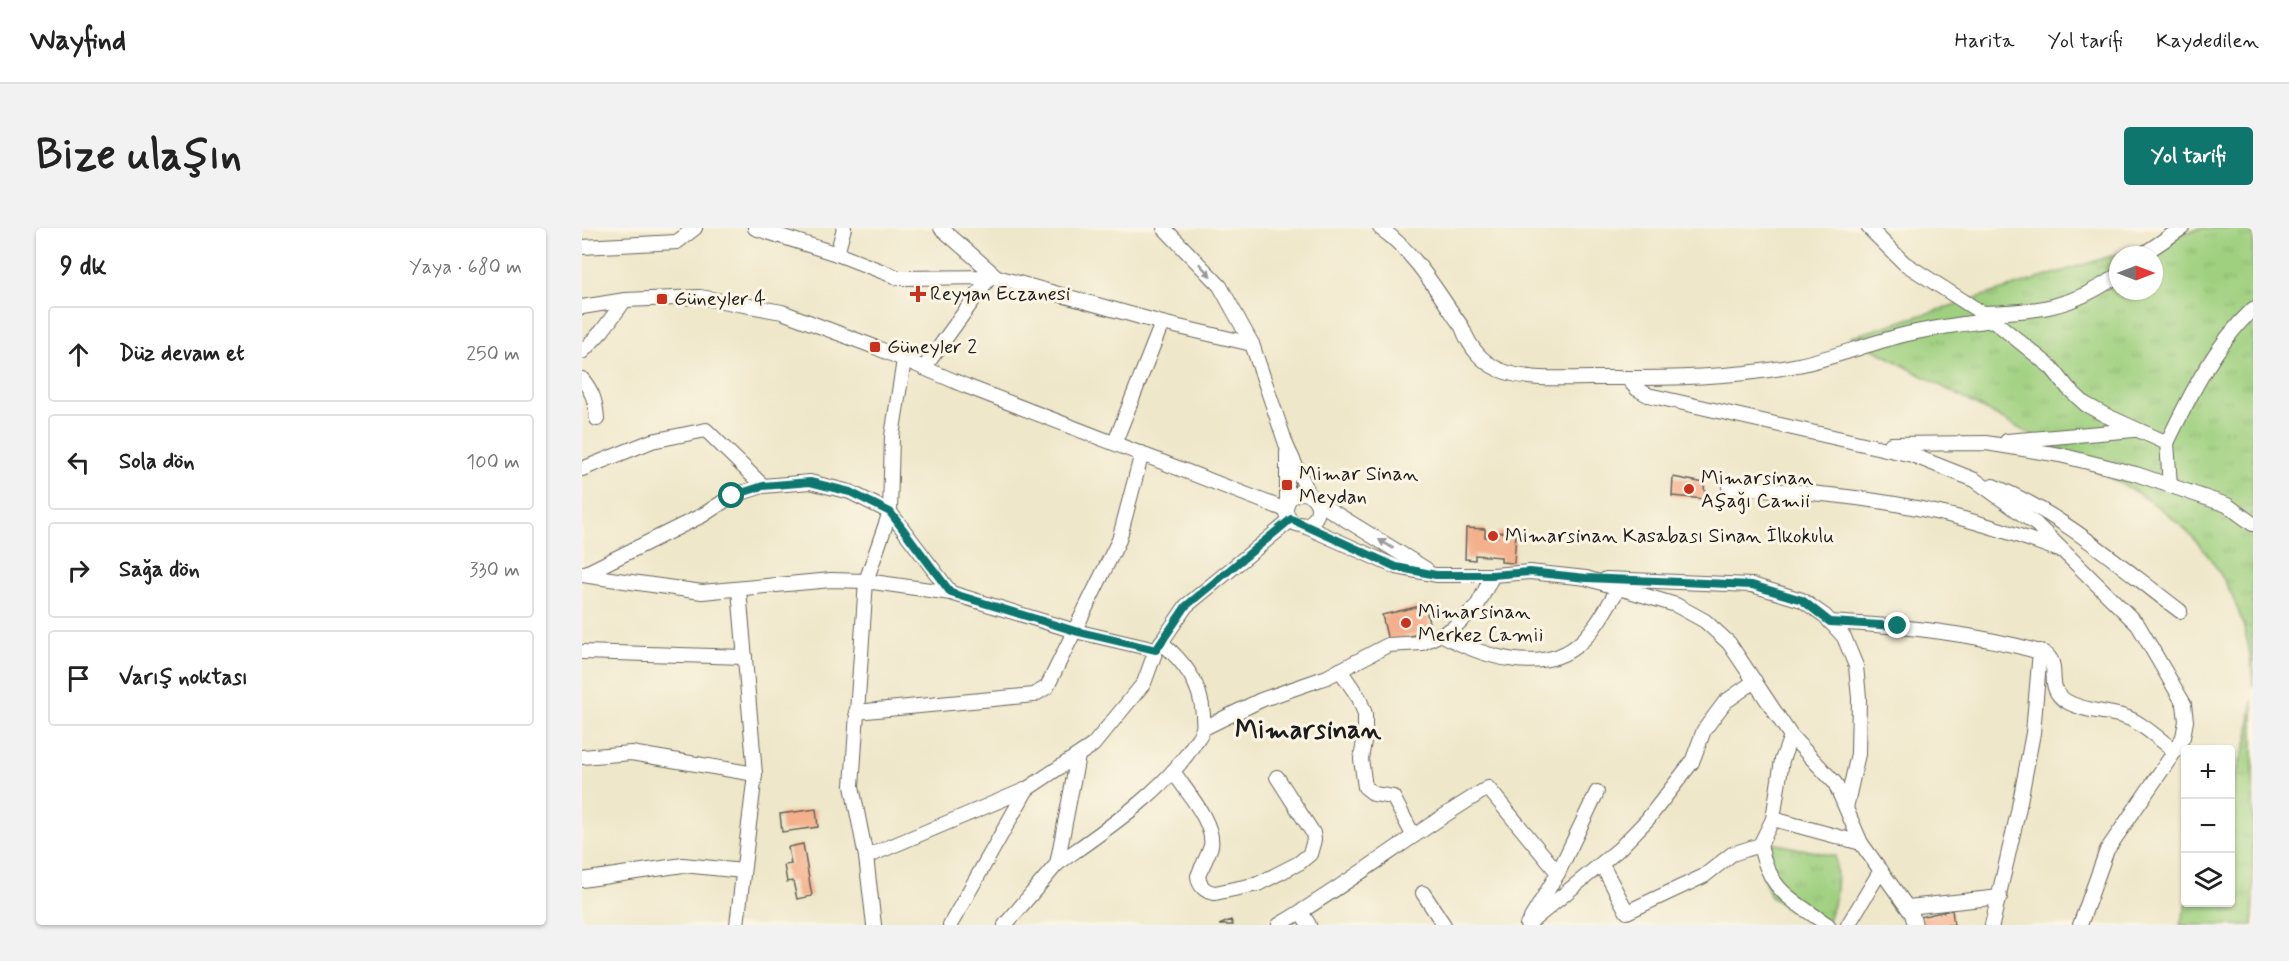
<!DOCTYPE html>
<html lang="tr">
<head>
<meta charset="utf-8">
<style>
  :root { --surface:#fff; --page:#f2f2f2; --text:#222; --muted:#767676; --line:#e0e0e0; --accent:#0f766e }
  body { margin:0; font-family:Mynerve,sans-serif; background:var(--page); color:var(--text) }
  .controls { position:absolute; right:18px; bottom:18px; display:grid; overflow:hidden; border-radius:6px; box-shadow:0 2px 4px #0004 }
  .controls button { width:54px; height:54px; display:grid; place-items:center; padding:0; border:0; border-bottom:2px solid var(--line); background:var(--surface); color:var(--text); font:30px sans-serif }
  .compass { position:absolute; left:1527px; top:18px; width:54px; height:54px; border-radius:50%; background:var(--surface); box-shadow:0 2px 4px #0004; rotate:90deg }
  .stop { position:absolute; width:18px; height:18px; margin:-14px; border:4px solid #0f766e; border-radius:50%; background:#fff }
  .stop.end { background:#0f766e; border-color:#fff; box-shadow:0 2px 6px #0008 }
  .list { margin:0; padding:0; list-style:none }
  h2 { display:flex; justify-content:space-between; align-items:center; height:78px; margin:0; padding:0 24px; font-size:26px }
  h2 small { font-size:20px; font-weight:400; color:var(--muted) }
  .list li { display:grid; grid-template-columns:39px 1fr auto; gap:18px; align-items:center; box-sizing:border-box; height:96px; margin:0 12px 12px; padding:0 12px; border:2px solid var(--line); border-radius:6px }
  .list b { display:block; font-size:22px; white-space:nowrap }
  .list em { font-size:20px; font-style:normal; color:var(--muted) }
  .icon { flex:none; width:33px; height:33px; fill:none; stroke:currentColor; stroke-width:2; stroke-linecap:round; stroke-linejoin:round }
  .map { position:relative; flex:none; width:1671px; height:697px; overflow:hidden; border-radius:6px }
  header { display:flex; align-items:center; gap:36px; box-sizing:border-box; height:84px; padding:0 30px; background:var(--surface); border-bottom:2px solid var(--line) }
  header strong { font-size:28px }
  nav { display:flex; gap:33px; margin-inline-start:auto; font-size:21px }
  .intro { display:flex; align-items:center; justify-content:space-between; box-sizing:border-box; height:144px; padding:0 36px }
  h1 { margin:0; font-size:42px }
  .button { padding:15px 27px; border-radius:6px; background:var(--accent); color:#fff; font-size:21px; font-weight:700 }
  main { display:flex; gap:36px; padding:0 36px }
  aside { flex:1; background:var(--surface); border-radius:6px; box-shadow:0 2px 4px #0004 }
  .map>svg:first-child { display:block }
  .grass { fill:url(#grass-tufts); stroke:#5e764e; stroke-width:1.5; fill-rule:evenodd }
  .building { fill:#f4b08c }
  .lines { fill:none; stroke-linecap:round; stroke-linejoin:round }
  .minor-casing { stroke:#666359; stroke-width:16 }
  .minor { stroke:#fff; stroke-width:14 }
  .oneway { fill:#999 }
  .route { stroke:#0f766e; stroke-width:8 }
  .poi-dot { fill:#c8321e; stroke:#fcf5e5; stroke-width:2 }
  .labels { text-anchor:middle; dominant-baseline:central; stroke-width:6; stroke-linejoin:round; paint-order:stroke }
  .poi-label { font-size:20px; fill:#1c1c1c; stroke:#fcf5e5; text-anchor:start }
  .district-label { font-size:26px; font-weight:bold; fill:#1c1c1c; stroke:#fcf5e5 }
</style>
</head>
<body>
<header>
<strong>Wayfind</strong>
<nav><a>Harita</a><a>Yol tarifi</a><a>Kaydedilen</a></nav>
</header>
<div class="intro"><h1>Bize ulaşın</h1><a class="button">Yol tarifi</a></div>
<main>
<aside>
<h2>9 dk<small>Yaya · 680 m</small></h2>
<ul class="list">
<li><svg class="icon" aria-label="ahead" viewBox="0 0 24 24"><path d="M12 20V5M6 11l6-6 6 6"/></svg><div><b>Düz devam et</b></div><em>250 m</em></li>
<li><svg class="icon" aria-label="left" viewBox="0 0 24 24"><path d="M17 20v-9H6M10 6l-5 5 5 5"/></svg><div><b>Sola dön</b></div><em>100 m</em></li>
<li><svg class="icon" aria-label="right" viewBox="0 0 24 24"><path d="M7 20v-9h11M14 6l5 5-5 5"/></svg><div><b>Sağa dön</b></div><em>330 m</em></li>
<li><svg class="icon" aria-label="arrive" viewBox="0 0 24 24"><path d="M6 21V4h12l-3 4 3 4H6"/></svg><div><b>Varış noktası</b></div></li>
</ul>
</aside>
<div class="map">
<svg width="1671" height="697" viewBox="0 0 1671 697">
  <defs>
    <pattern id="grass-tufts" width="24" height="20" patternUnits="userSpaceOnUse" patternTransform="scale(1.5)"><rect width="24" height="20" fill="#9fd07f"/><path d="M3 7l-1-3M5 7V3M7 7l1-3M15 17l-1-3M17 17v-4M19 17l1-3" fill="none" stroke="#88b26d"/></pattern>
  </defs>
  <rect width="100%" height="100%" fill="#fcf5e5"/>
  <filter id="ink" filterUnits="userSpaceOnUse"><feTurbulence type="fractalNoise" baseFrequency=".0167" numOctaves="2"/><feDisplacementMap in="SourceGraphic" scale="12" xChannelSelector="R" yChannelSelector="G"/><feConvolveMatrix kernelMatrix="1 2 1 2 8 2 1 2 1" color-interpolation-filters="sRGB"/></filter>
  <filter id="wash" filterUnits="userSpaceOnUse"><feTurbulence type="fractalNoise" baseFrequency=".008" numOctaves="4" result="noise"/><feDisplacementMap in="SourceGraphic" scale="24" xChannelSelector="R" yChannelSelector="G"/><feGaussianBlur stdDeviation="1.35" result="paint"/><feColorMatrix in="noise" values="0 0 0 0 0 0 0 0 0 0 0 0 0 0 0 0 0 1.4 0 .05"/><feComposite in="paint" operator="in"/></filter>
  <g filter="url(#wash)">
    <rect width="100%" height="100%" fill="#eee7c9"/>
    <g class="grass">
      <path d="M1619,0h52v459c-3,-88 -48,-156 -124,-199l-278,-151zM1536,27h36v36h-36z"/>
      <polygon points="1671,471 1671,697 1598,697 1605,675 1648,674 1649,562 1666,510"/>
      <path d="M1180,613l73,15c4,26 1,45 -9,69h-13l-42,-28 -7,-19z"/>
    </g>
    <g id="blocks">
      <g class="building">
        <polygon points="1091,249 1122,255 1123,271 1090,268"/>
        <polygon points="884,300 903,301 903,309 915,309 915,304 934,305 932,335 919,334 919,329 893,327 893,332 883,331"/>
        <polygon points="843,377 849,403 806,413 800,387"/>
        <polygon points="234,581 236,599 200,604 198,586"/>
        <polygon points="221,616 230,668 215,671 211,653 205,654 202,637 209,636 206,619"/>
        <polygon points="1370,682 1372,697 1338,697 1337,689"/>
        <polygon points="649,692 651,697 637,697"/>
      </g>
    </g>
  </g>
  <g filter="url(#ink)">
    <use href="#blocks" fill-opacity="0" stroke="#666359" stroke-width="1.5"/>
    <g class="lines">
      <defs>
        <g id="minor">
          <polyline points="173,0 255,26 317,50 415,49"/>
          <polyline points="359,0 415,49 580,95 670,116"/>
          <polyline points="582,0 638,58 670,116 705,219 727,266"/>
          <path d="M798,0c36,25 57,64 82,99 7,19 19,35 38,43 27,11 61,8 90,8 67,0 142,1 208,-13 34,-7 67,-20 101,-29 31,-8 62,-12 94,-16"/>
          <polyline points="1287,0 1322,35 1411,92 1470,140 1486,160 1503,176 1523,187 1585,215 1588,257"/>
          <polyline points="0,19 95,14 113,0"/>
          <polyline points="255,26 262,0"/>
          <polyline points="1560,27 1600,0"/>
          <polyline points="0,79 43,72 118,69 200,84 293,119 384,158 704,282"/>
          <path d="M1399,85c55,-1 91,-5 137,-38"/>
          <polyline points="0,124 20,103 43,72"/>
          <polyline points="342,140 408,49"/>
          <polyline points="1045,150 1055,161 1066,167 1330,227 1393,252 1454,296 1556,397 1602,476 1604,493 1601,509 1593,523 1525,622 1498,697"/>
          <path d="M0,151c11,13 14,24 15,40"/>
          <polyline points="1425,213 1552,202"/>
          <polyline points="533,214 580,95"/>
          <path d="M1585,215c23,-48 47,-97 86,-134"/>
          <polyline points="1309,216 1404,215 1478,227 1554,246 1645,277 1671,296"/>
          <polyline points="705,224 705,276"/>
          <polyline points="0,241 70,213 124,202 181,258"/>
          <path d="M1411,258c70,28 127,80 187,125"/>
          <path d="M1147,259c72,4 145,10 215,27 39,9 77,22 115,36"/>
          <circle cx="720" cy="281" r="16"/>
          <polyline points="735,274 844,341"/>
          <polyline points="718,296 814,339 854,347 911,347 948,344 1004,350 1094,377 1123,393 1147,415 1209,508 1253,555 1279,615 1330,686 1333,697"/>
          <polyline points="2,346 121,287 150,268 181,258 228,254 268,264 308,284 369,365"/>
          <polyline points="0,347 120,364 249,352 284,353 369,365 493,403 574,422"/>
          <polyline points="1024,351 1170,357 1220,372 1243,388 1262,409 1274,438 1277,470 1276,526 1264,580"/>
          <path d="M1248,394c73,4 144,11 214,31 19,12 -1,34 22,48 16,10 40,10 59,16 15,4 36,24 50,34"/>
          <path d="M859,406c38,21 102,44 140,8 16,-15 26,-35 37,-53"/>
          <polyline points="0,424 163,429"/>
          <polyline points="758,442 777,470 783,486 783,508 779,531 783,559 792,566 811,569 831,607"/>
          <polyline points="274,484 452,467 465,459 537,312 560,225"/>
          <polyline points="622,500 679,472 745,449 806,417 840,415 870,401 895,378 911,347"/>
          <polyline points="0,529 49,525 173,546"/>
          <path d="M591,543c12,19 42,52 38,75 -3,10 -9,20 -13,30 1,10 7,16 17,17l43,-9 41,-21 11,-9 4,-14 -1,-7 -36,-56"/>
          <polyline points="1191,591 1279,615"/>
          <path d="M1178,617c10,47 31,54 68,80"/>
          <polyline points="284,629 445,561 511,517 562,455 574,422 604,378 709,292"/>
          <path d="M475,636c45,-32 108,-73 137,-120 3,-5 8,-10 9,-16 1,-3 0,-9 0,-13 -2,-32 -19,-53 -42,-73"/>
          <polyline points="1020,637 1045,684 1122,648 1150,626 1178,617 1191,591 1200,532 1209,508"/>
          <polyline points="0,652 101,637 161,643"/>
          <polyline points="841,665 862,697"/>
          <polyline points="1326,679 1418,669"/>
          <polyline points="719,684 727,697"/>
          <polyline points="949,690 976,645 1015,564"/>
          <polyline points="155,697 173,546 157,362"/>
          <polyline points="292,697 284,629 270,558 284,353 308,284 310,208 322,132"/>
          <polyline points="368,697 445,561"/>
          <polyline points="423,697 475,636 496,528"/>
          <path d="M697,697c71,-42 137,-94 209,-137l70,85"/>
          <polyline points="945,697 1036,622 1065,592 1110,534 1122,502 1143,474 1173,453"/>
          <polyline points="1266,697 1299,642"/>
          <polyline points="1410,697 1436,584 1451,505 1458,423"/>
        </g>
      </defs>
      <use href="#minor" class="minor-casing"/>
      <use href="#minor" class="minor"/>
    </g>
    <defs><path id="oneway-solid" d="M-6-.8H1V-3.2L6.5 0L1 3.2V.8H-6Z" transform="scale(1.5)"/></defs>
    <g class="oneway">
      <use href="#oneway-solid" transform="translate(623 42) rotate(47)"/>
      <use href="#oneway-solid" transform="translate(804 316) rotate(-149)"/>
    </g>
  </g>
  <g class="lines" filter="url(#ink)">
    <polyline class="route" points="150,268 181,258 228,254 268,264 308,284 369,365 493,403 574,422 604,378 709,291 814,339 854,347 910,347 948,344 1004,350 1170,357 1220,372 1248,394 1316,398"/>
  </g>
  <g class="poi-dot">
    <path d="M333 57h6v6h6v6h-6v6h-6v-6h-6v-6h6z"/>
    <rect x="74" y="65" width="12" height="12" rx="3"/>
    <rect x="287" y="113" width="12" height="12" rx="3"/>
    <rect x="699" y="251" width="12" height="12" rx="3"/>
    <circle cx="1107" cy="261" r="6"/>
    <circle cx="911" cy="308" r="6"/>
    <circle cx="824" cy="395" r="6"/>
  </g>
  <g class="labels">
    <g class="poi-label">
      <text x="348" y="66">Reyyan Eczanesi</text>
      <text x="92" y="71">Güneyler 4</text>
      <text x="305" y="119">Güneyler 2</text>
      <text x="717" y="246">Mimar Sinan<tspan x="717" dy="23">Meydan</tspan></text>
      <text x="1119" y="250">Mimarsinan<tspan x="1119" dy="23">Aşağı Camii</tspan></text>
      <text x="923" y="308">Mimarsinan Kasabası Sinan İlkokulu</text>
      <text x="836" y="384">Mimarsinan<tspan x="836" dy="23">Merkez Camii</tspan></text>
    </g>
    <g class="district-label">
      <text x="726" y="503">Mimarsinan</text>
    </g>
  </g>
</svg>
<div class="controls">
<button>+</button>
<button>−</button>
<button><svg class="icon" aria-label="layers" viewBox="0 0 24 24"><path d="M12 4l9 5-9 5-9-5zM3 14l9 5 9-5"/></svg></button>
</div>
<svg class="compass" viewBox="-18 -18 36 36"><path d="M0-13l5 13h-10z" fill="#e53935"/><path d="M0 13l5-13h-10z" fill="#767676"/></svg>
<div class="stop" style="left:150px;top:268px"></div>
<div class="stop end" style="left:1316px;top:398px"></div>
</div>
</main>
</body>
</html>
